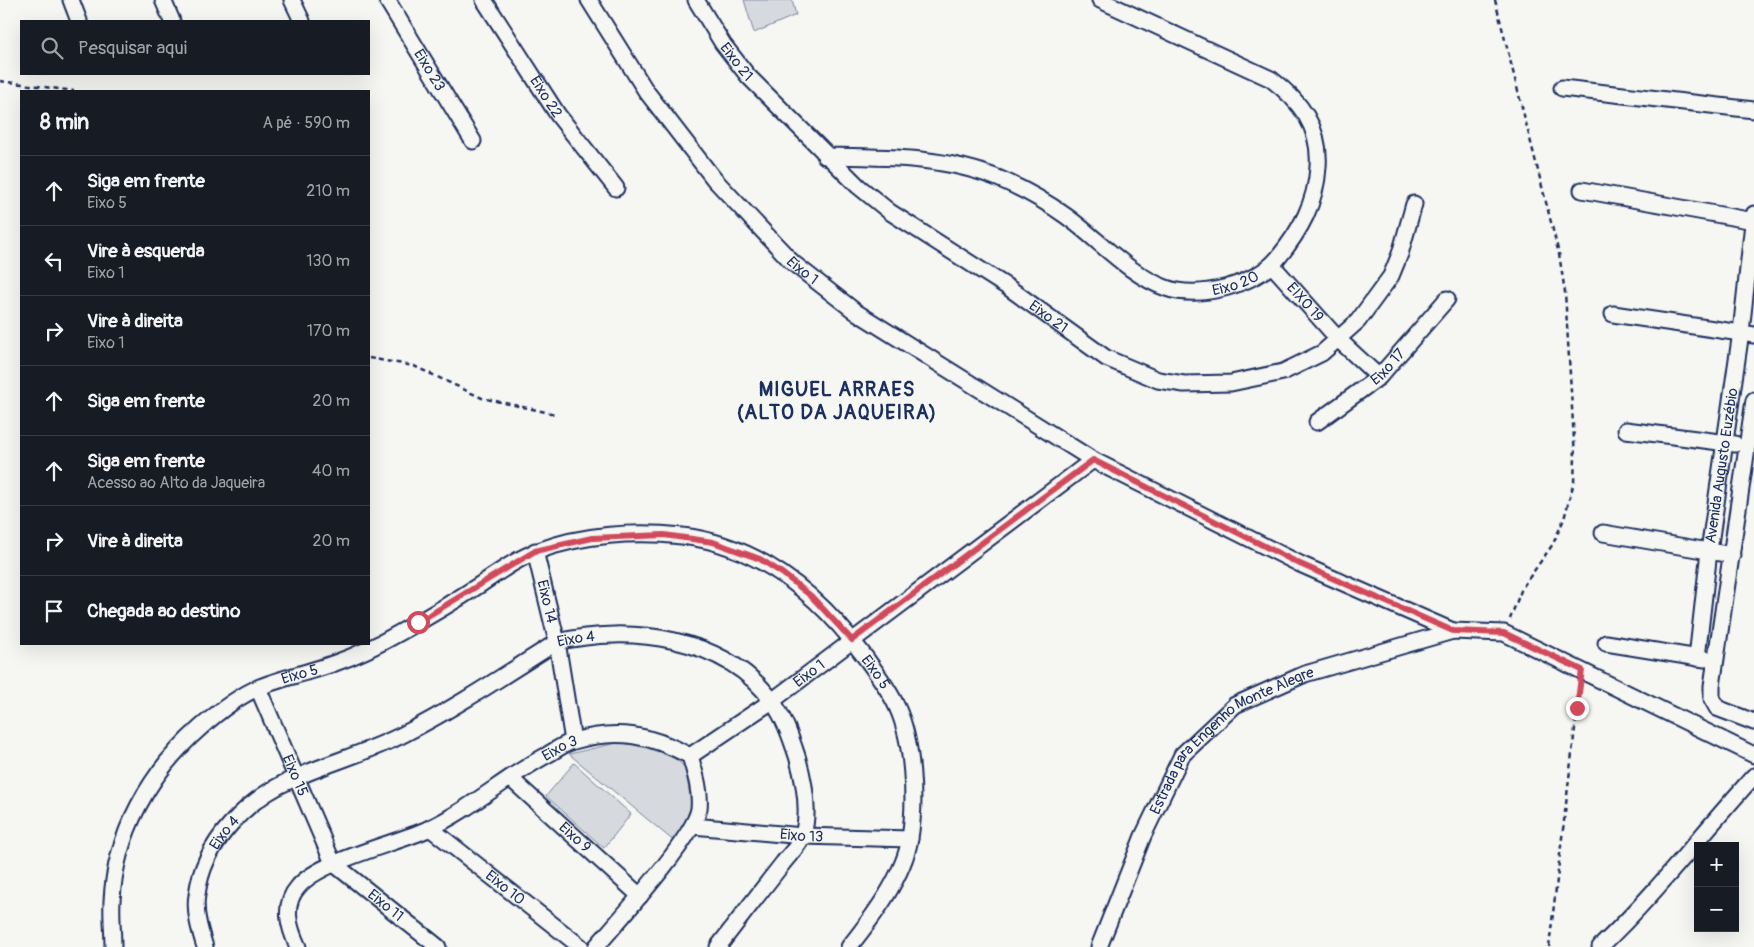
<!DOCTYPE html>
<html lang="pt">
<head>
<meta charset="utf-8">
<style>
  :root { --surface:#171b24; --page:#242831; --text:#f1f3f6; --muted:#9ea1a6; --line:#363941 }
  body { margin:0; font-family:Pangolin,sans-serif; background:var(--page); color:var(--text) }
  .controls { position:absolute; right:15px; bottom:15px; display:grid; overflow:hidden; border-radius:0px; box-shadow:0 5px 20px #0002 }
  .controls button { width:45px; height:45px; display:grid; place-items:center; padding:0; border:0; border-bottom:1px solid var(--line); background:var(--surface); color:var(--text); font:25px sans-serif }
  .stop { position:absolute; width:15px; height:15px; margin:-11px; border:4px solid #d1495b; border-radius:50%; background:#fff }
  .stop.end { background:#d1495b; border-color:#fff; box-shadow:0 1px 5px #0008 }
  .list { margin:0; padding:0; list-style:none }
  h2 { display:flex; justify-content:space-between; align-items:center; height:65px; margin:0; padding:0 20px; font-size:21px }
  h2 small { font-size:16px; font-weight:400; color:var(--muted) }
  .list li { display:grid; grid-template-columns:32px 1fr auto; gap:15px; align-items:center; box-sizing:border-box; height:70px; padding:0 20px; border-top:1px solid var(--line) }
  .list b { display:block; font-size:19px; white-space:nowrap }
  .list p { margin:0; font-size:16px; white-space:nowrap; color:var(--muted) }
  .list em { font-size:16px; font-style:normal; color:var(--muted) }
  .icon { flex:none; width:28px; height:28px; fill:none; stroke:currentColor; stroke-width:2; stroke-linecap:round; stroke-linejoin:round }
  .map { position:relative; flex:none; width:1754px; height:947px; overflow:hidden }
  .search { position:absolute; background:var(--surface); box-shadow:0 5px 20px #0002; left:20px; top:20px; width:350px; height:55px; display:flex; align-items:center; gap:12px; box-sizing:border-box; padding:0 18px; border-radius:0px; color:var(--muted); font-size:19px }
  .panel { position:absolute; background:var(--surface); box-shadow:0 5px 20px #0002; left:20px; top:90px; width:350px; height:555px; border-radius:0px }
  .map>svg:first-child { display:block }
  .green { fill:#d6d9dd; stroke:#78849e }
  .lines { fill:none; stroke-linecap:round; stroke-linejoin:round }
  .minor-casing { stroke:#1b2f5e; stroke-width:19 }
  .path { stroke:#1b2f5e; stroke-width:2.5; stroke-dasharray:5 4; stroke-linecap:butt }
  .minor { stroke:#f6f6f2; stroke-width:15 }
  .route { stroke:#d1495b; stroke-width:6 }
  .labels { text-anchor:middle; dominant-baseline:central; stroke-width:4; stroke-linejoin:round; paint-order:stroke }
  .street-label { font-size:15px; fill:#1b2f5e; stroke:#f6f6f2 }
  .district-label { font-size:20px; font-weight:bold; letter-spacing:1px; fill:#1b2f5e; stroke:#f6f6f2 }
</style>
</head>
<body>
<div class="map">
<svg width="1754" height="947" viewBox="0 0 1754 947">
  <rect width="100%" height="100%" fill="#f6f6f2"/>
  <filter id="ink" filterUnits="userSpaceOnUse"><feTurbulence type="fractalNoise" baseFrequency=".02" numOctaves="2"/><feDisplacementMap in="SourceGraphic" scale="10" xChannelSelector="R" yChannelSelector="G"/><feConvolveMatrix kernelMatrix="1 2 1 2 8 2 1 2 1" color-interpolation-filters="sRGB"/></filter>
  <g filter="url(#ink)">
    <g class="green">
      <polygon points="744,0 792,0 796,15 754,33"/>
      <polygon points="629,740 663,749 685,767 692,807 676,843 569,754"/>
      <polygon points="574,763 631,814 604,848 546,796"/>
    </g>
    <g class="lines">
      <defs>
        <g id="minor">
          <polyline points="71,0 79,21"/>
          <polyline points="163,0 172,21"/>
          <polyline points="292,0 302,21"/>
          <path id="s1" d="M387,0l86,141"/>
          <path id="s2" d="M484,0l74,115 58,73"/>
          <path id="s3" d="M589,0l57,91 68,88 79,84 63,49 237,148 207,104 153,67"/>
          <path id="s4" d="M696,0l27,44 25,32 110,110 32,26 119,76 97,70 52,22 26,4 47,-1 52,-11 39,-19 36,-32 33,-45 9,-22 14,-50"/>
          <polyline points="1562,88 1754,110"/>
          <path id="s5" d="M825,156c59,1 120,0 175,23 23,10 45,22 66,37 31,22 63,59 100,72 32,12 90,-3 112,-30 22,-27 38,-55 40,-91 3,-40 -18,-66 -47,-88l-171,-79"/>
          <polyline points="1582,190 1754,221"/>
          <path id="s6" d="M1272,265l67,75 40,37"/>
          <polyline points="1613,314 1754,335"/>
          <polyline points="1754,400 1712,686 1712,699 1717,708 1754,722"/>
          <path id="s7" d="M1317,422l62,-45 68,-78"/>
          <polyline points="1626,430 1735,444"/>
          <polyline points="1603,533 1732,555"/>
          <path id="s8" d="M535,551l22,91 16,99"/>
          <polyline points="1606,643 1705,659"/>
          <path id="s9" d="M1697,658l12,-107 32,-219 13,-118"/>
          <path id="s10" d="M258,688l75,175 105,84"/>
          <path id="s11" d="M690,756l82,-55 321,-241"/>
          <path id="s12" d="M510,778l130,118"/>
          <path id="s13" d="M693,826l110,10 107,3"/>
          <path id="s14" d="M430,828l151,119"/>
          <path id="s15" d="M113,947c0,-15 -2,-31 -1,-46 3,-67 38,-129 88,-173 17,-15 38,-32 60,-41 24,-10 51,-15 75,-24 23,-8 45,-19 66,-31 27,-15 54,-31 80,-48 18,-12 37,-26 57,-33 44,-17 98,-20 144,-15 78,9 138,60 183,121 11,15 24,32 32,50 16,35 19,93 13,131 -6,38 -37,79 -61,109"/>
          <path id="s16" d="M205,947c-5,-16 -11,-35 -8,-52 6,-53 51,-97 98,-117 36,-16 74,-26 109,-44 53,-27 102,-60 153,-92 72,-17 168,-6 215,59 12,16 19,37 25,55 7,24 13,55 6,79 -3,10 -14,20 -20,28 -22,28 -44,56 -65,84"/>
          <path id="s17" d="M298,947c-9,-19 -16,-42 0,-60 21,-26 97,-43 130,-58 43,-20 78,-52 119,-74 9,-5 18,-12 27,-14 44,-13 77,-6 116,15 5,17 11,35 9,53 -5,29 -81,112 -103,138"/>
          <path id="s18" d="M1099,947l44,-111 39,-81 53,-50 70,-31 148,-43 51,2 250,122"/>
          <path d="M1600,947c56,-53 102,-114 154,-171"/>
        </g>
      </defs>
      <use href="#minor" class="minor-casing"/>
      <g class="path">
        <polyline points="1495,0 1559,254 1565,292 1575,457 1574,482 1564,519 1553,544 1522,588 1510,619"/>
        <polyline points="0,81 74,91"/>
        <polyline points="369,358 414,366 482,398 555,414"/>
        <polyline points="1549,947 1580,686"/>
      </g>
      <use href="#minor" class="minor"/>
    </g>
  </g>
  <g class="lines" filter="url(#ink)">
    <polyline class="route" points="418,622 535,551 592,538 664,535 713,542 760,559 782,573 811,596 852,640 1093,460 1300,564 1453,631 1504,633 1582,670 1577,708"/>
  </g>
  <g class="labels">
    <g class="street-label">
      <text stroke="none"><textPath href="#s4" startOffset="74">Eixo 21</textPath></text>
      <text stroke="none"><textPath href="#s1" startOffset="82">Eixo 23</textPath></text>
      <text stroke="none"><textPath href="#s2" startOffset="115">Eixo 22</textPath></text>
      <text stroke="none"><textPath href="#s3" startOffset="346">Eixo 1</textPath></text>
      <text stroke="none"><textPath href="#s5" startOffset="448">Eixo 20</textPath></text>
      <text stroke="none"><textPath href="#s6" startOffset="50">EIXO 19</textPath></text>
      <text stroke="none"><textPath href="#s4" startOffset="479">Eixo 21</textPath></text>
      <text stroke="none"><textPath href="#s7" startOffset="90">Eixo 17</textPath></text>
      <text stroke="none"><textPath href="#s9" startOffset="194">Avenida Augusto Euzébio</textPath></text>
      <text stroke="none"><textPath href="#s8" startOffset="52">Eixo 14</textPath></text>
      <text stroke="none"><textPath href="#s16" startOffset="528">Eixo 4</textPath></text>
      <text stroke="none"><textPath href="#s15" startOffset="1020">Eixo 5</textPath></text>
      <text stroke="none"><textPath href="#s11" startOffset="145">Eixo 1</textPath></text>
      <text stroke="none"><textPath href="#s15" startOffset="360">Eixo 5</textPath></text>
      <text stroke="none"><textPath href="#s18" startOffset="256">Estrada para Engenho Monte Alegre</textPath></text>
      <text stroke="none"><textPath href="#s17" startOffset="362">Eixo 3</textPath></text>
      <text stroke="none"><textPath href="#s10" startOffset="95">Eixo 15</textPath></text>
      <text stroke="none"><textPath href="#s16" startOffset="122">Eixo 4</textPath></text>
      <text stroke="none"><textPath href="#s13" startOffset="109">Eixo 13</textPath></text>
      <text stroke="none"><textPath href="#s12" startOffset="88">Eixo 9</textPath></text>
      <text stroke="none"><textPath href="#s14" startOffset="96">Eixo 10</textPath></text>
      <text stroke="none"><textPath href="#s10" startOffset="258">Eixo 11</textPath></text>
    </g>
    <g class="district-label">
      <text x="837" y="389">MIGUEL ARRAES<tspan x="837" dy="23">(ALTO DA JAQUEIRA)</tspan></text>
    </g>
  </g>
</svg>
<div class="controls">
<button>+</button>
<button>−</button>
</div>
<div class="stop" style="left:418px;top:622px"></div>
<div class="stop end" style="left:1577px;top:708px"></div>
<div class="search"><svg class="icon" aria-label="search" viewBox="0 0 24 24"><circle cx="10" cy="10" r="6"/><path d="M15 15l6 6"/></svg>Pesquisar aqui</div>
<section class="panel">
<h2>8 min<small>A pé · 590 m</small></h2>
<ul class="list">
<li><svg class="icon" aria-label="ahead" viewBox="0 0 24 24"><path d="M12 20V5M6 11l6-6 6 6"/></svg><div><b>Siga em frente</b><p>Eixo 5</p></div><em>210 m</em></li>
<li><svg class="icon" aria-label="left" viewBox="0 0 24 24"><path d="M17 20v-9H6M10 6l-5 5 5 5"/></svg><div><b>Vire à esquerda</b><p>Eixo 1</p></div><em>130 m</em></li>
<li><svg class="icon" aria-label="right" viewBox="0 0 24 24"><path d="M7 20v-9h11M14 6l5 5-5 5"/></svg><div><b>Vire à direita</b><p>Eixo 1</p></div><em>170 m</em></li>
<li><svg class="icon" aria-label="ahead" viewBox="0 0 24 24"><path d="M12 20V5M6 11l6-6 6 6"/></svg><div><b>Siga em frente</b></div><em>20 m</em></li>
<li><svg class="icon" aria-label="ahead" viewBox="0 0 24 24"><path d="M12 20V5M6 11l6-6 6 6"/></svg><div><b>Siga em frente</b><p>Acesso ao Alto da Jaqueira</p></div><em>40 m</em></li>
<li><svg class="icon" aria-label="right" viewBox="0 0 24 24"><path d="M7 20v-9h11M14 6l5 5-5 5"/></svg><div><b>Vire à direita</b></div><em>20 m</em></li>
<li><svg class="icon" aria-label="arrive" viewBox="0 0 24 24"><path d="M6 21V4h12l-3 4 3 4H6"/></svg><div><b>Chegada ao destino</b></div></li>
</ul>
</section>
</div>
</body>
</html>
